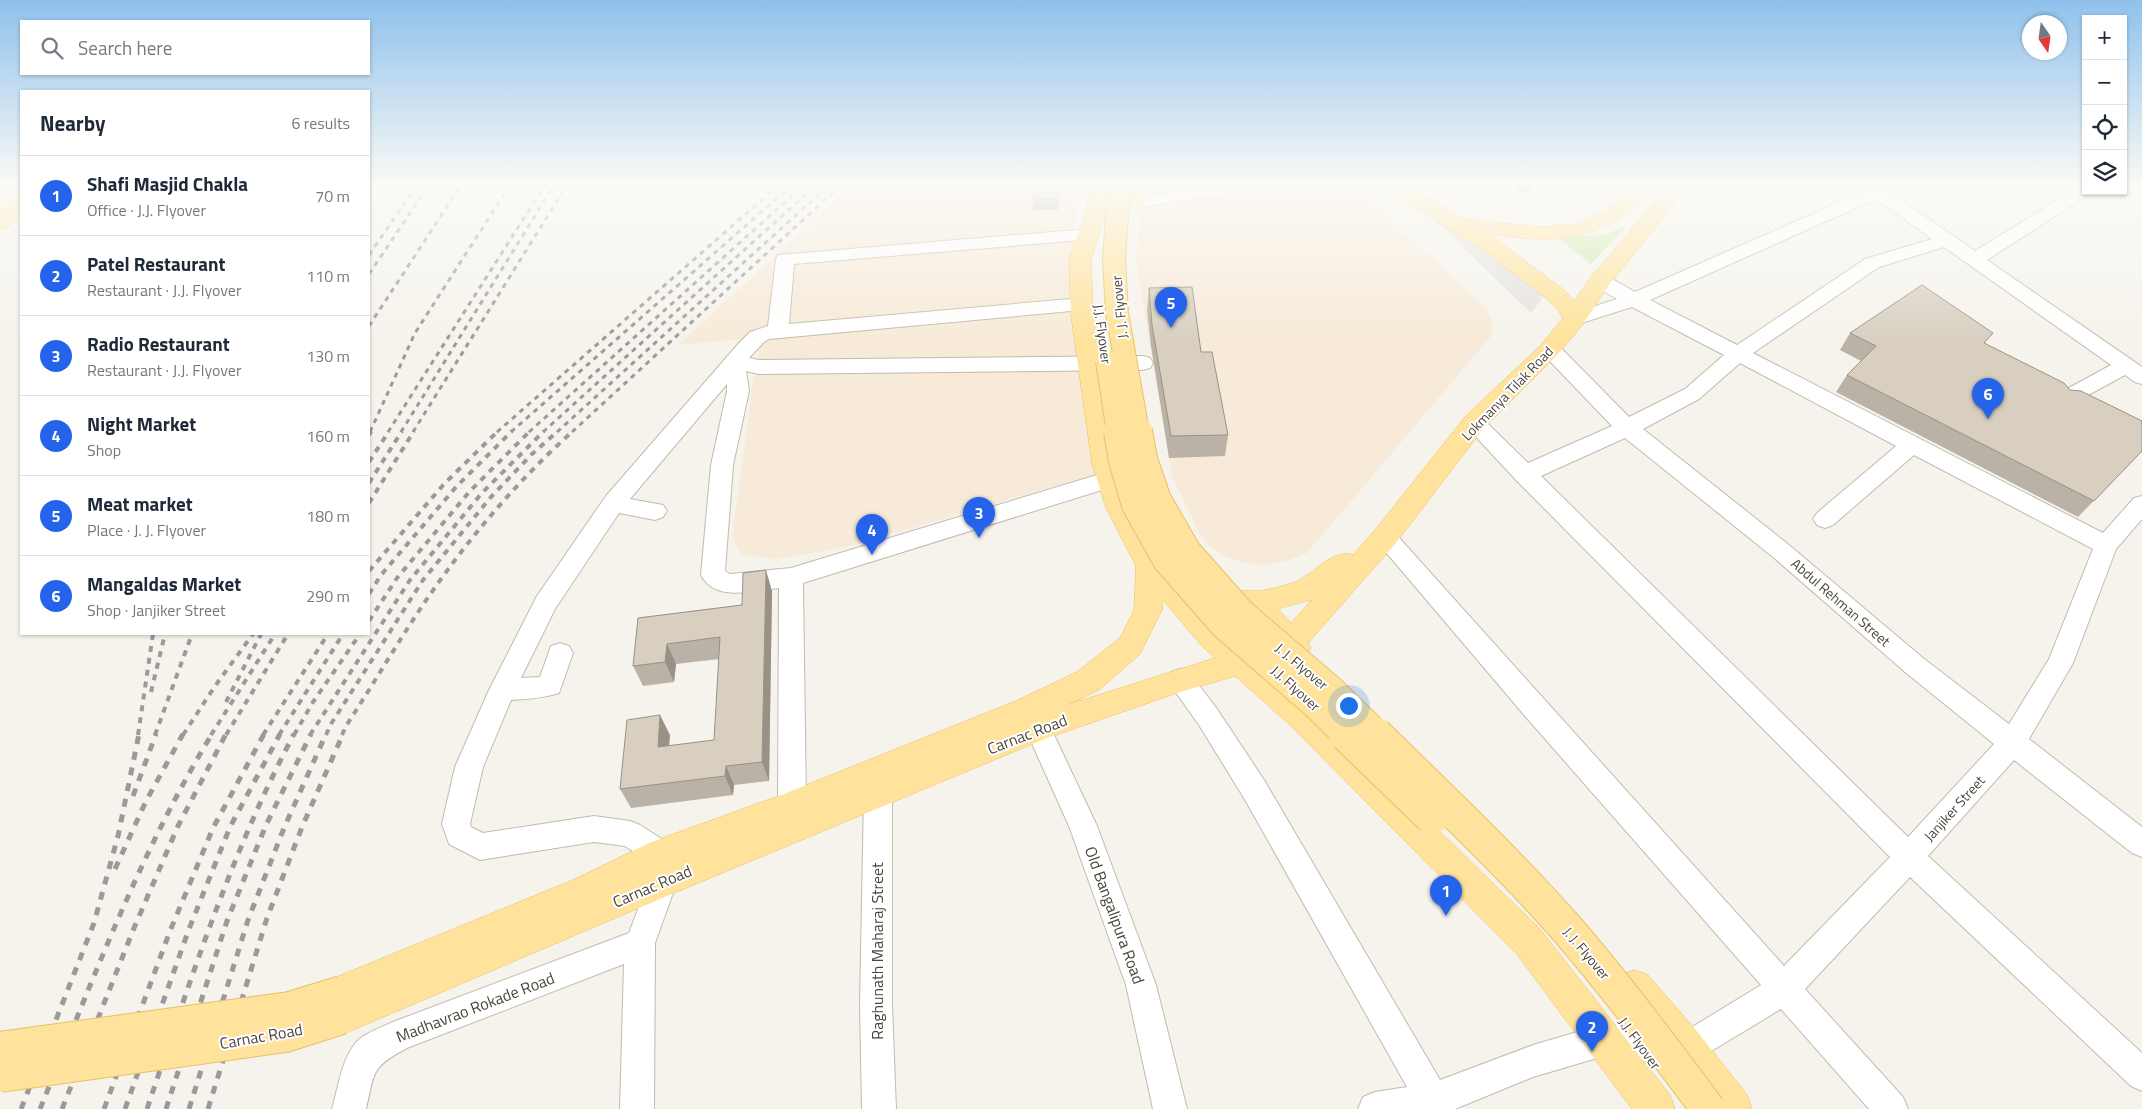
<!DOCTYPE html>
<html lang="en">
<head>
<meta charset="utf-8">
<style>
  :root { --surface:#fff; --page:#f6f6f7; --text:#1f2937; --muted:#747a83; --line:#e0e1e3; --accent:#2563eb }
  body { margin:0; font-family:"Titillium Web",sans-serif; background:var(--page); color:var(--text) }
  .controls { position:absolute; right:15px; top:15px; display:grid; overflow:hidden; border-radius:0px; box-shadow:0 1px 4px #0004 }
  .controls button { width:45px; height:45px; display:grid; place-items:center; padding:0; border:0; border-bottom:1px solid var(--line); background:var(--surface); color:var(--text); font:25px sans-serif }
  .compass { position:absolute; left:2022px; top:15px; width:45px; height:45px; border-radius:50%; background:var(--surface); box-shadow:0 1px 4px #0004; rotate:167deg }
  .you { position:absolute; left:1348px; top:705px; width:18px; height:18px; margin:-12px; border:4px solid #fff; border-radius:50%; background:#1a73e8; box-shadow:0 0 0 8px #1a73e833 }
  .badge { display:grid; place-items:center; width:32px; height:32px; border-radius:50%; background:var(--accent); color:#fff; font-size:16px; font-weight:700 }
  .pin { position:absolute; translate:-50% -41px; filter:drop-shadow(0 1px 2px #0008) }
  .pin::after { content:''; position:absolute; top:26px; width:18px; height:15px; background:inherit; clip-path:polygon(0 0,100% 0,50% 100%) }
  .list { margin:0; padding:0; list-style:none }
  h2 { display:flex; justify-content:space-between; align-items:center; height:65px; margin:0; padding:0 20px; font-size:21px }
  h2 small { font-size:16px; font-weight:400; color:var(--muted) }
  .list li { display:grid; grid-template-columns:32px 1fr auto; gap:15px; align-items:center; box-sizing:border-box; height:80px; padding:0 20px; border-top:1px solid var(--line) }
  .list b { display:block; font-size:19px; white-space:nowrap }
  .list p { margin:0; font-size:16px; white-space:nowrap; color:var(--muted) }
  .list em { font-size:16px; font-style:normal; color:var(--muted) }
  .icon { flex:none; width:28px; height:28px; fill:none; stroke:currentColor; stroke-width:2; stroke-linecap:round; stroke-linejoin:round }
  .map { position:relative; flex:none; width:2142px; height:1109px; overflow:hidden }
  .search { position:absolute; background:var(--surface); box-shadow:0 1px 4px #0004; left:20px; top:20px; width:350px; height:55px; display:flex; align-items:center; gap:12px; box-sizing:border-box; padding:0 18px; border-radius:0px; color:var(--muted); font-size:19px }
  .panel { position:absolute; background:var(--surface); box-shadow:0 1px 4px #0004; left:20px; top:90px; width:350px; height:545px; border-radius:0px }
  .map>svg:first-child { display:block }
  .commercial { fill:#f7ead8 }
  .green { fill:#d2eab5 }
  .parking { fill:#e5e3e0 }
  .lines { fill:none; stroke-linecap:round; stroke-linejoin:round }
  .minor-casing { stroke:#c2bbae; stroke-width:2 }
  .major-casing { stroke:#e6c16a; stroke-width:1 }
  .minor { fill:#fff; fill-rule:evenodd }
  .major { fill:#ffe39c; fill-rule:evenodd }
  .rail-far2 { stroke:#9a9a9a; stroke-width:3; stroke-dasharray:5 5; stroke-linecap:butt }
  .rail-far1 { stroke:#9a9a9a; stroke-width:4; stroke-dasharray:6 6; stroke-linecap:butt }
  .rail { stroke:#9a9a9a; stroke-width:5; stroke-dasharray:8 8; stroke-linecap:butt }
  .major-bridge-far2-casing { stroke:#e6c16a; stroke-width:24; stroke-linecap:butt }
  .major-bridge-far1-casing { stroke:#e6c16a; stroke-width:30; stroke-linecap:butt }
  .major-bridge-casing { stroke:#e6c16a; stroke-width:36; stroke-linecap:butt }
  .major-bridge-far2 { stroke:#ffe39c; stroke-width:22 }
  .major-bridge-far1 { stroke:#ffe39c; stroke-width:28 }
  .major-bridge { stroke:#ffe39c; stroke-width:34 }
  .wall { fill:#bab2a6 }
  .shaded-wall { fill:#979187 }
  .building { fill:#d8cfc1; stroke:#979187 }
  .labels { text-anchor:middle; dominant-baseline:central; stroke-width:4; stroke-linejoin:round; paint-order:stroke }
  .street-label { font-size:14px; fill:#4b4439; stroke:#fff }
  .near-street-label { font-size:16px; fill:#4b4439; stroke:#fff }
</style>
</head>
<body>
<div class="map">
<svg width="2142" height="1109" viewBox="0 0 2142 1109">
  <rect width="100%" height="100%" fill="#f6f3ec"/>
  <g class="commercial">
    <polygon points="852,185 1081,185 1073,229 1075,309 1099,473 851,546 776,559 742,555 732,537 754,376 762,337 678,345"/>
    <polygon points="1152,185 1224,185 1158,195 1151,191"/>
    <polygon points="1319,185 1353,185 1482,305 1490,315 1493,325 1491,336 1307,553 1286,561 1263,565 1245,563 1226,557 1210,546 1200,534 1172,477 1137,268 1139,209"/>
  </g>
  <polygon class="green" points="1626,227 1591,264 1557,237 1601,235"/>
  <polygon class="parking" points="1417,203 1543,281 1541,300 1531,313"/>
  <g class="lines">
    <defs>
      <g id="minor">
        <polygon points="1220,185 1267,185 1264,189 1258,190 1134,208 1128,207 1125,203 1128,199 1134,198"/>
        <path d="M1859,185h43l-3,4 -8,4 84,58 105,-65 6,-1v6h8l-107,69 155,107v17l-7,-2 -10,-7 -55,30 -7,2 -7,-2 -4,-5 4,-5 55,-30 -167,-118 -65,20 -126,86 350,180 31,-35 8,-2v23l-26,30 -43,114 -44,76 113,88v30l-10,-4 -118,-93 -86,96 214,197v38l-11,-5 -221,-209 -105,112 98,108 5,12h-39l-88,-100 -83,50 -11,5 -83,-8 -71,21 -78,32h-97l5,-12 12,-5 32,-5 -163,-289 -45,-73 -32,-45 4,-8 9,-3 9,3 28,37 47,71 176,300 93,-35 71,-21 80,8 77,-47 -236,-269 -152,-179 4,-6 8,-3 8,3 391,435 106,-109 -374,-377 -53,-57 3,-5 8,-2 8,2 46,45 84,-37 -69,-72 -3,-5 3,-5 7,-2 7,2 72,73 56,-28 39,-34 -92,-48 -57,18 -7,-2 -3,-4 3,-4 49,-16 -24,-14 -3,-4 3,-4c15,-4 29,8 42,15l230,-101zM1876,199l56,40 -67,20 -128,86 -87,-45zM1740,363l156,83 -79,67 -4,6 4,6 8,3 8,-3 81,-70 179,94 -44,110 -40,65 -86,-66 -134,-113 -146,-116 56,-30zM1625,438l148,119 132,115 89,72 -86,93 -367,-361z"/>
        <polygon points="2123,185 2142,186 2142,198 2123,190"/>
        <path d="M1088,229l7,2 2,4 -2,4 -301,25 -5,60 293,-26 7,2 3,4 -3,4 -7,2 -313,29 -5,3 -15,16 10,2 384,-4 7,2 3,5 -3,5 -7,2 -384,4 -13,-3 3,20 -16,74 -8,106 5,3 61,-6 319,-97 8,2 3,6 -3,6 -315,98 3,223 -4,9 -10,4 -10,-4 -4,-9 1,-218c-26,2 -63,15 -78,-13l10,-110 16,-74v-7l-97,115 33,6 4,6 -4,6 -8,3 -36,-7 -64,96 -34,69 19,-1 11,-31 9,-3 9,3 4,7 -14,40c-16,5 -31,6 -48,7l-28,67 -13,57 1,3 12,6 111,-17 36,5 10,4 31,20 4,9 -4,9 -10,4 -10,-4 -26,-17 -31,-4 -114,18 -31,-16 -7,-20 13,-57 34,-77 48,-94 69,-100 133,-153 11,-11 18,-6 8,-67 2,-4z"/>
        <polygon points="1038,717 1047,720 1097,826 1156,985 1187,1109 1153,1109 1126,985 1069,826 1025,728 1029,720"/>
        <polygon points="878,782 888,785 892,794 892,1005 896,1109 862,1109 860,1005 864,794 868,785"/>
        <path d="M662,868l10,4 5,10 -22,61 -1,166h-34l4,-145 -217,84c-36,19 -32,23 -41,61h-34c7,-23 10,-57 30,-72 11,-7 24,-12 36,-17l231,-87 23,-61z"/>
      </g>
      <g id="major">
        <path d="M1090,185h20l-3,23 -16,52 2,55 25,148 14,45 28,50 61,71 22,18 9,-3 10,3 5,9 -4,8 49,43 228,222 130,166 5,14h-43l-116,-156 -226,-228 -55,-49 -55,16 -133,46 -373,155 -333,142 -13,-5 -5,-13 6,-13 -5,-11 5,-13 244,-100 76,-37 135,-49 234,-94 59,-28 43,-34 14,-28 2,-44 -30,-58 -14,-45 -21,-148 -2,-55 18,-52zM1163,600l38,45 14,13 -148,47 32,-15 41,-36 22,-44z"/>
        <polygon points="1126,185 1146,185 1144,203 1141,207 1134,209 1127,207 1124,203"/>
        <path d="M1382,185h25l56,34 77,8 37,-3 25,-12 35,-27h23c-7,10 -19,18 -29,25 -48,35 -86,32 -142,24l75,56 10,11 18,-25 77,-91h21l-82,101 -25,38 -25,30 -75,75 -88,115 -87,99 3,5 -5,8 -10,4 -10,-4 -40,-44 -15,-4 -4,-8 4,-8c9,-3 13,-1 23,-1 8,1 33,-6 41,-9 18,-7 37,-34 58,-27l22,-25 90,-113 77,-73 21,-26 -7,-11 -8,-7 -65,-50 -98,-61zM1312,600l-21,23 -13,-14z"/>
        <polygon points="21,196 21,214 7,228 0,230 0,212 14,198"/>
        <polygon points="1635,970 1648,975 1700,1035 1747,1095 1752,1109 1709,1109 1674,1061 1622,1001 1617,988 1622,975"/>
      </g>
    </defs>
    <use href="#minor" class="minor-casing"/>
    <use href="#major" class="major-casing"/>
    <use href="#minor" class="minor"/>
    <use href="#major" class="major"/>
    <g class="rail-far2">
      <polyline points="369,255 417,185"/>
      <polyline points="369,274 429,185"/>
      <polyline points="369,326 461,185"/>
      <polyline points="370,432 415,333 510,185"/>
      <polyline points="388,432 545,185"/>
      <polyline points="401,432 554,185"/>
      <polyline points="413,432 567,185"/>
      <polyline points="497,432 779,185"/>
      <polyline points="511,432 792,185"/>
      <polyline points="529,432 804,185"/>
      <polyline points="543,432 816,185"/>
      <polyline points="557,432 829,185"/>
      <polyline points="572,432 841,185"/>
    </g>
    <g class="rail-far1">
      <polyline points="369,435 371,431"/>
      <polyline points="369,462 389,431"/>
      <polyline points="369,483 402,431"/>
      <polyline points="369,503 414,431"/>
      <polyline points="369,571 444,484 498,431"/>
      <polyline points="369,594 381,575 456,487 512,431"/>
      <polyline points="369,621 397,578 470,491 530,431"/>
      <polyline points="151,692 165,634"/>
      <polyline points="226,702 261,634"/>
      <polyline points="138,735 153,634"/>
      <polyline points="155,735 192,634"/>
      <polyline points="183,735 215,686 253,634"/>
      <polyline points="211,735 275,634"/>
      <polyline points="226,735 288,634"/>
      <polyline points="263,735 328,634"/>
      <polyline points="279,735 343,634"/>
      <polyline points="294,735 313,702 360,634"/>
      <polyline points="310,735 410,580 481,494 544,431"/>
      <polyline points="326,735 331,724 423,580 491,497 532,454 558,431"/>
      <path d="M342,735l4,-9c32,-49 61,-100 95,-147 39,-54 83,-104 132,-148"/>
    </g>
    <g class="rail">
      <polyline points="133,796 156,734"/>
      <polyline points="115,869 146,801 183,734"/>
      <polyline points="21,1109 94,923 118,836 139,734"/>
      <path d="M40,1109c52,-127 100,-257 172,-375"/>
      <polyline points="62,1109 134,928 178,826 226,734"/>
      <polyline points="104,1109 170,931 213,828 264,734"/>
      <polyline points="125,1109 189,929 230,827 280,734"/>
      <path d="M147,1109c43,-128 84,-256 147,-375"/>
      <polyline points="166,1109 227,921 266,825 311,734"/>
      <polyline points="189,1109 248,920 284,828 326,734"/>
      <polyline points="208,1109 267,918 302,827 343,734"/>
    </g>
    <defs>
      <g id="major-bridge-far2">
        <polyline points="1119,185 1114,259 1117,313 1138,432"/>
        <polyline points="1107,361 1118,432"/>
      </g>
      <g id="major-bridge-far1">
        <polyline points="1118,431 1123,461 1136,505 1167,560 1224,625 1315,704 1347,735"/>
        <polyline points="1138,431 1143,459 1157,500 1187,552 1242,614 1333,692 1377,735"/>
      </g>
      <g id="major-bridge">
        <polyline points="1346,734 1432,817"/>
        <path d="M1375,734c65,64 132,127 192,195 50,58 96,119 141,180"/>
        <polyline points="0,1049 290,1009 342,993"/>
        <polyline points="0,1075 285,1035 341,1017"/>
      </g>
    </defs>
    <use href="#major-bridge-far2" class="major-bridge-far2-casing"/>
    <use href="#major-bridge-far1" class="major-bridge-far1-casing"/>
    <use href="#major-bridge" class="major-bridge-casing"/>
    <use href="#major-bridge-far2" class="major-bridge-far2"/>
    <use href="#major-bridge-far1" class="major-bridge-far1"/>
    <use href="#major-bridge" class="major-bridge"/>
  </g>
  <g class="wall">
    <polygon points="1034,185 1060,185 1058,210 1033,210 1033,199"/>
    <polygon points="1515,185 1534,185 1531,193 1515,191"/>
    <polygon points="1559,185 1599,185 1597,190 1576,191 1575,186"/>
    <polygon points="1149,288 1201,352 1228,435 1225,456 1169,458 1151,346 1147,310"/>
    <polygon points="1850,333 1985,344 2070,390 2142,451 2078,517 1836,392 1847,375 1861,361 1840,350"/>
    <polygon points="772,591 769,781 734,785 733,795 631,808 620,789 670,735 669,746 714,740 719,659 676,664 674,682 643,686 633,666 638,618 742,605"/>
  </g>
  <g class="shaded-wall">
    <polygon points="1059,185 1060,185 1058,210 1058,199"/>
    <polygon points="766,570 772,591 769,781 762,762"/>
    <polygon points="667,644 676,664 674,682 665,662"/>
    <polygon points="660,715 670,735 667,766 658,747"/>
    <polygon points="726,766 734,785 733,795 725,776"/>
  </g>
  <g class="building">
    <polygon points="1034,185 1059,185 1058,199 1033,199"/>
    <polygon points="1922,285 1993,333 1984,343 2064,383 2070,390 2081,391 2142,421 2142,451 2094,501 1847,375 1876,346 1850,333"/>
    <polygon points="1192,287 1201,352 1212,352 1228,435 1171,436 1152,325 1149,288"/>
    <polygon points="766,570 762,762 726,766 725,776 620,789 627,720 660,715 658,747 714,740 720,637 667,644 665,662 633,666 638,618 742,605 743,573"/>
  </g>
  <linearGradient id="sky" x2="0" y2="1"><stop stop-color="#8fc1ec"/><stop offset="0.54" stop-color="#fbfaf6"/><stop offset="1" stop-color="#fbfaf6" stop-opacity="0"/></linearGradient>
  <rect width="2142" height="340" fill="url(#sky)"/>
  <g class="labels">
    <g class="street-label">
      <text transform="translate(1119 307) rotate(-96)">J. J. Flyover</text>
      <text transform="translate(1103 334) rotate(82)">J.J. Flyover</text>
      <text transform="translate(1507 393) rotate(-46)">Lokmanya Tilak Road</text>
      <text transform="translate(1841 602) rotate(41)">Abdul Rehman Street</text>
      <text transform="translate(1302 666) rotate(40)">J. J. Flyover</text>
      <text transform="translate(1296 688) rotate(42)">J.J. Flyover</text>
      <text transform="translate(1954 808) rotate(-48)">Janjiker Street</text>
      <text transform="translate(1587 953) rotate(50)">J. J. Flyover</text>
      <text transform="translate(1640 1043) rotate(54)">J.J. Flyover</text>
    </g>
    <g class="near-street-label">
      <text transform="translate(1027 734) rotate(-21)">Carnac Road</text>
      <text transform="translate(652 886) rotate(-23)">Carnac Road</text>
      <text transform="translate(1115 915) rotate(70)">Old Bangalipura Road</text>
      <text transform="translate(877 951) rotate(-90)">Raghunath Maharaj Street</text>
      <text transform="translate(475 1007) rotate(-21)">Madhavrao Rokade Road</text>
      <text transform="translate(261 1036) rotate(-10)">Carnac Road</text>
    </g>
  </g>
</svg>
<div class="controls">
<button>+</button>
<button>−</button>
<button><svg class="icon" aria-label="locate" viewBox="0 0 24 24"><circle cx="12" cy="12" r="6"/><path d="M12 2v4M12 18v4M2 12h4M18 12h4"/></svg></button>
<button><svg class="icon" aria-label="layers" viewBox="0 0 24 24"><path d="M12 4l9 5-9 5-9-5zM3 14l9 5 9-5"/></svg></button>
</div>
<svg class="compass" viewBox="-18 -18 36 36"><path d="M0-13l5 13h-10z" fill="#e53935"/><path d="M0 13l5-13h-10z" fill="#747a83"/></svg>
<div class="you"></div>
<div class="pin badge" style="left:1446px;top:916px">1</div>
<div class="pin badge" style="left:1592px;top:1052px">2</div>
<div class="pin badge" style="left:979px;top:538px">3</div>
<div class="pin badge" style="left:872px;top:555px">4</div>
<div class="pin badge" style="left:1171px;top:328px">5</div>
<div class="pin badge" style="left:1988px;top:419px">6</div>
<div class="search"><svg class="icon" aria-label="search" viewBox="0 0 24 24"><circle cx="10" cy="10" r="6"/><path d="M15 15l6 6"/></svg>Search here</div>
<section class="panel">
<h2>Nearby<small>6 results</small></h2>
<ul class="list">
<li><span class="badge">1</span><div><b>Shafi Masjid Chakla</b><p>Office · J.J. Flyover</p></div><em>70 m</em></li>
<li><span class="badge">2</span><div><b>Patel Restaurant</b><p>Restaurant · J.J. Flyover</p></div><em>110 m</em></li>
<li><span class="badge">3</span><div><b>Radio Restaurant</b><p>Restaurant · J.J. Flyover</p></div><em>130 m</em></li>
<li><span class="badge">4</span><div><b>Night Market</b><p>Shop</p></div><em>160 m</em></li>
<li><span class="badge">5</span><div><b>Meat market</b><p>Place · J. J. Flyover</p></div><em>180 m</em></li>
<li><span class="badge">6</span><div><b>Mangaldas Market</b><p>Shop · Janjiker Street</p></div><em>290 m</em></li>
</ul>
</section>
</div>
</body>
</html>
